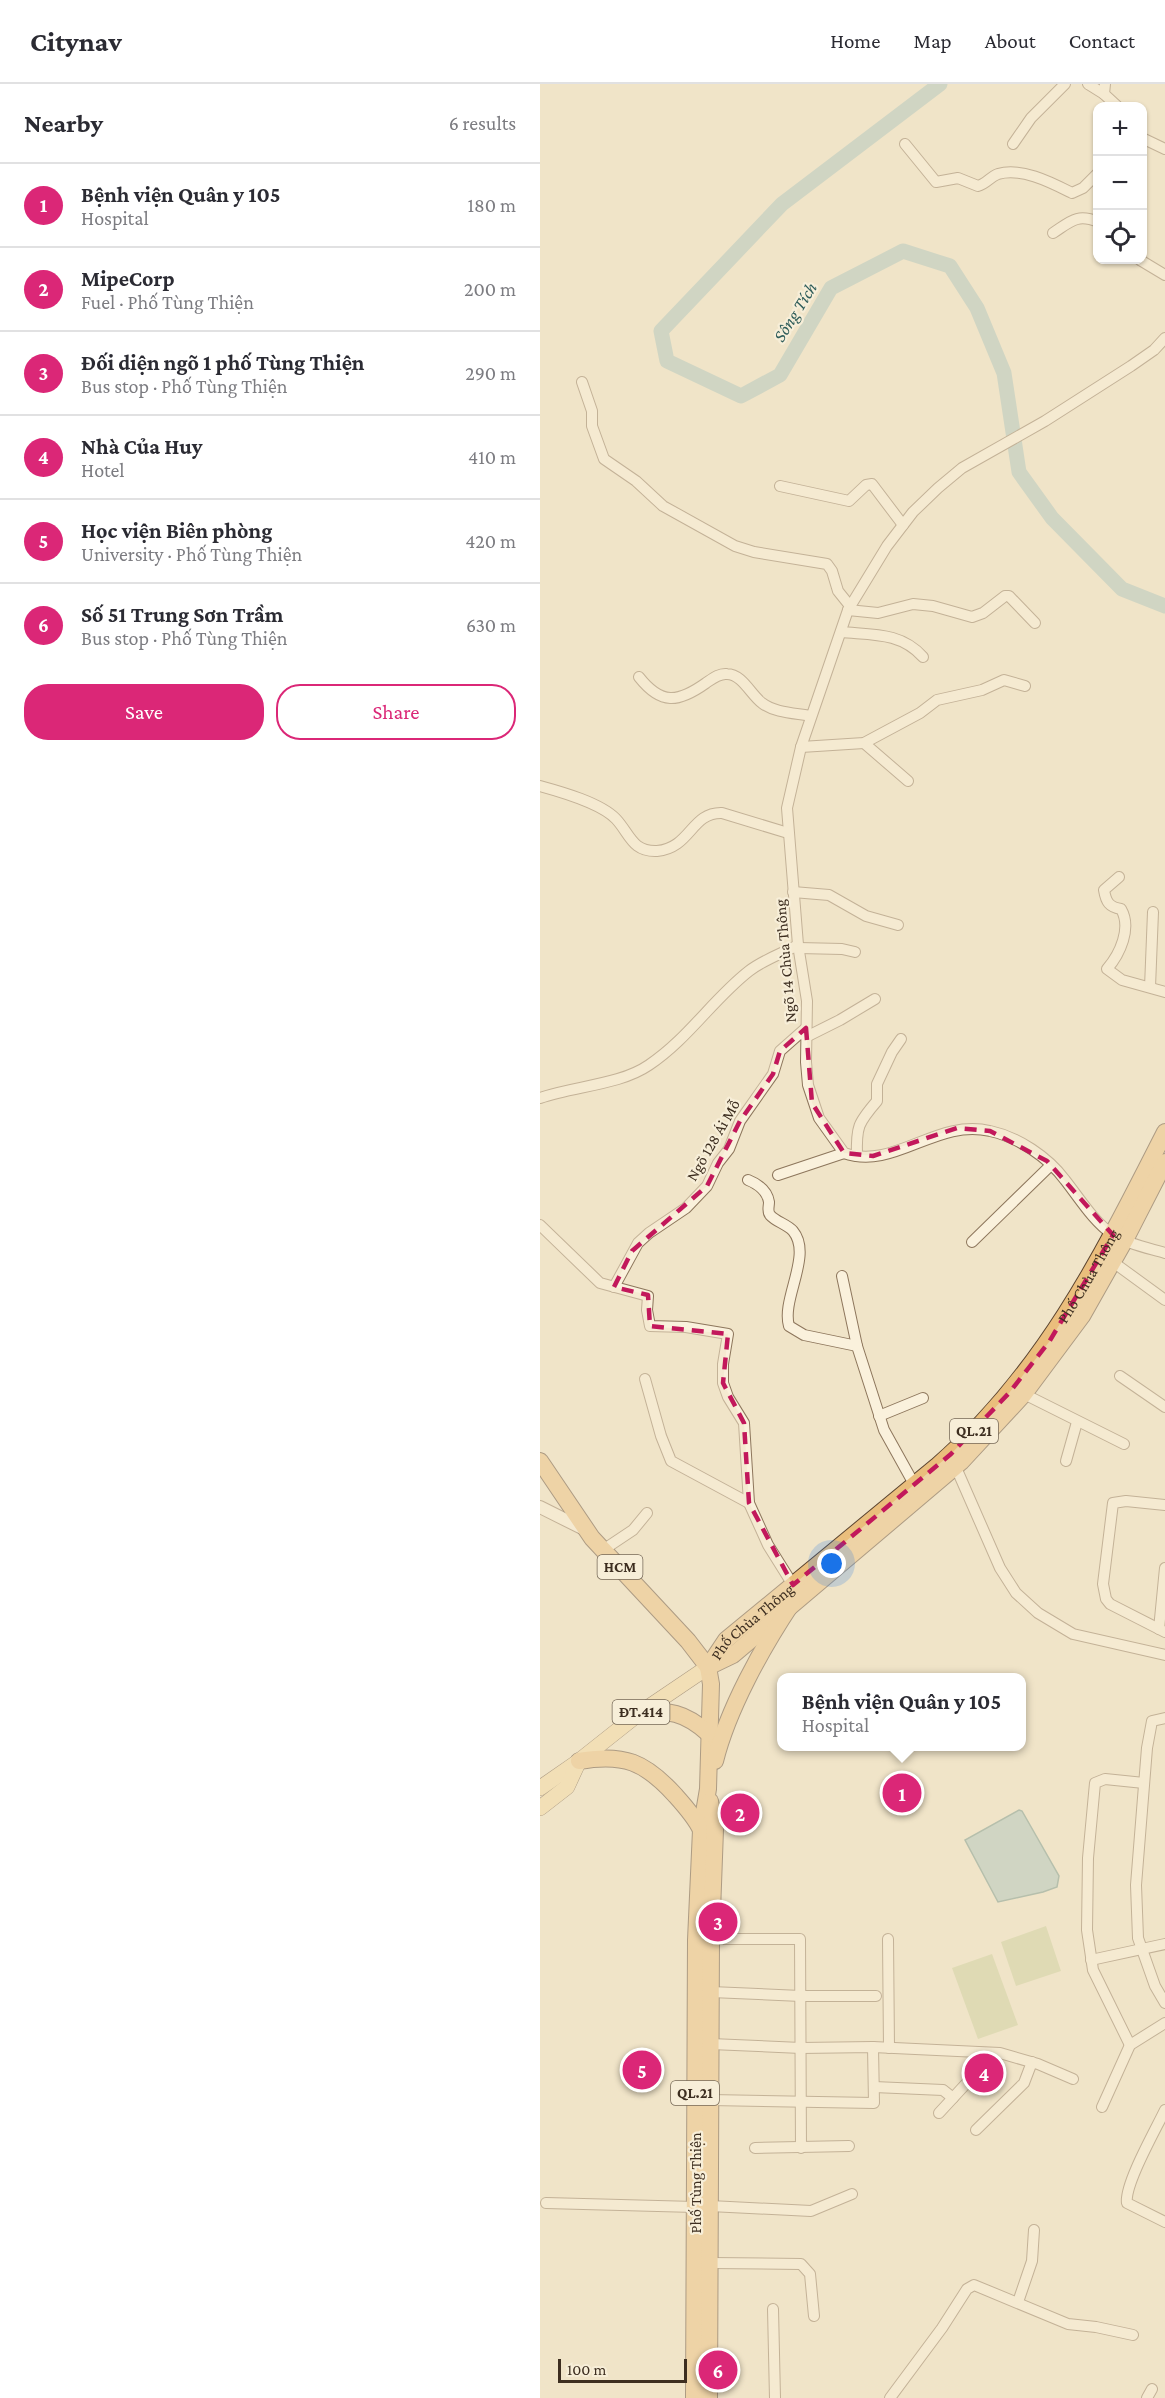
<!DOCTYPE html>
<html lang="en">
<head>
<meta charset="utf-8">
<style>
  :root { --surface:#fff; --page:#f2f2f3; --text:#2b2b33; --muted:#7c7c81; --line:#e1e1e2; --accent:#db2777 }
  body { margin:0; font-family:"Crimson Pro",serif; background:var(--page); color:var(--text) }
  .controls { position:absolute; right:18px; top:18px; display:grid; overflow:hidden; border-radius:12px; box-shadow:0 2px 4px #0004 }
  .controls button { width:54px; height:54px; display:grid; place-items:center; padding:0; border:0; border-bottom:2px solid var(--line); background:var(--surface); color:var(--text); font:30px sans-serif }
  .scale { position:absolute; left:18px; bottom:15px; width:129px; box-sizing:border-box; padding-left:6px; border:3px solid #3d2e20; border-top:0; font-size:16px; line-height:21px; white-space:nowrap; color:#3d2e20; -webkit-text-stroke:4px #f7eed8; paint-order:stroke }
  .you { position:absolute; left:292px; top:1480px; width:21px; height:21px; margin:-15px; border:4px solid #fff; border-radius:50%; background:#1a73e8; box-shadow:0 0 0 9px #1a73e833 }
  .badge { display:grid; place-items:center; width:39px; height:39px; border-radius:50%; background:var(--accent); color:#fff; font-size:20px; font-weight:700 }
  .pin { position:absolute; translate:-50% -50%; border:3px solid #fff; box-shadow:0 2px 6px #0006 }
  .popup { position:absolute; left:237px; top:1589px; width:249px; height:78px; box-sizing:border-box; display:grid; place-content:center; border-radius:12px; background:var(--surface); filter:drop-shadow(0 2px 4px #0005); font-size:20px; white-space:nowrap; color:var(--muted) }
  .popup b { font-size:22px; color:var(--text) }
  .popup::after { content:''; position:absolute; left:50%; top:100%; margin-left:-12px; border:12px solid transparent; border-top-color:var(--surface) }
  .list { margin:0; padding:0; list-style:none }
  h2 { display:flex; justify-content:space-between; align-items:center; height:78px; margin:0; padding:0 24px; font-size:26px }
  h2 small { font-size:20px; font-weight:400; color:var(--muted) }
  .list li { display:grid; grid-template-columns:39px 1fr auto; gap:18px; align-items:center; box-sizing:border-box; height:84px; padding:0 24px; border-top:2px solid var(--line) }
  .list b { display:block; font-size:22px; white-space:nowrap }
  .list p { margin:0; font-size:20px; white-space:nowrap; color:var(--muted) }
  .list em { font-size:20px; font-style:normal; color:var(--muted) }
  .actions { display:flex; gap:12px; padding:18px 24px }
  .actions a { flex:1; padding:14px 0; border:2px solid var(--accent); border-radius:24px; text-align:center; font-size:21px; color:var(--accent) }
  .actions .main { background:var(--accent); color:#fff }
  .icon { flex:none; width:33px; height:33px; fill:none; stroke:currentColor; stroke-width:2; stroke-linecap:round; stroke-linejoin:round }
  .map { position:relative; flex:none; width:625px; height:2314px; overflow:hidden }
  header { display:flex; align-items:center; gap:36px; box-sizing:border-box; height:84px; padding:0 30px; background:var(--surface); border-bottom:2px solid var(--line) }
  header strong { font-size:28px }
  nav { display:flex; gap:33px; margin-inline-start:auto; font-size:21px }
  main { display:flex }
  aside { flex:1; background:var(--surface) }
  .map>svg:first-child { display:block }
  .green { fill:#c9cf9b }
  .water { fill:#a9c4bc; stroke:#6f938a; stroke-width:1.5 }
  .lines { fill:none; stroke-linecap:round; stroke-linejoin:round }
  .river { stroke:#a9c4bc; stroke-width:15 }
  .minor-casing { stroke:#8d765c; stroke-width:12 }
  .tertiary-casing { stroke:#8d765c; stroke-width:14 }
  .primary-casing { stroke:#5b4430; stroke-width:16 }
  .trunk-casing { stroke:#5b4430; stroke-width:18 }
  .minor { stroke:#faf1dc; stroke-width:10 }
  .tertiary { stroke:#faf1dc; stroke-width:12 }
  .primary { stroke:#f3d9a0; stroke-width:15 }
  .trunk { stroke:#eabe7c; stroke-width:16 }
  .marked { fill:none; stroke:#c2185b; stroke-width:4.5; stroke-dasharray:12 8; stroke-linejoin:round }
  .labels { text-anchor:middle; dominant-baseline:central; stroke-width:4.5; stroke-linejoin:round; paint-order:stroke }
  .shield { fill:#f7eed8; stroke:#756857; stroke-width:1.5 }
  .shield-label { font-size:15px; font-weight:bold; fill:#3d2e20 }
  .street-label { font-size:16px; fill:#3d2e20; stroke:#f7eed8 }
  .water-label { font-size:18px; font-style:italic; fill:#2f5d5a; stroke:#f7eed8 }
</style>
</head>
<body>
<header>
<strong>Citynav</strong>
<nav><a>Home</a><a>Map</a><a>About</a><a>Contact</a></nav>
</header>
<main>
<aside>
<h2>Nearby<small>6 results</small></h2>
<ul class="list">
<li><span class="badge">1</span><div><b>Bệnh viện Quân y 105</b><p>Hospital</p></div><em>180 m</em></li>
<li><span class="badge">2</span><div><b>MipeCorp</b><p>Fuel · Phố Tùng Thiện</p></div><em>200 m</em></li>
<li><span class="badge">3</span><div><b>Đối diện ngõ 1 phố Tùng Thiện</b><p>Bus stop · Phố Tùng Thiện</p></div><em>290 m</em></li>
<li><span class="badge">4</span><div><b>Nhà Của Huy</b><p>Hotel</p></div><em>410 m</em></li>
<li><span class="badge">5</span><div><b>Học viện Biên phòng</b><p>University · Phố Tùng Thiện</p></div><em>420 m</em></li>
<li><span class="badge">6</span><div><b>Số 51 Trung Sơn Trầm</b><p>Bus stop · Phố Tùng Thiện</p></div><em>630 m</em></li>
</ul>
<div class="actions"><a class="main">Save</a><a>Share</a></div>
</aside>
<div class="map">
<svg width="625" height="2314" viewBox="0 0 625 2314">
  <rect width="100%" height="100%" fill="#f0e4c8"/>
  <g class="green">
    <polygon points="506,1842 521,1887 476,1902 461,1858"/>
    <polygon points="452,1870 478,1941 438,1955 412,1884"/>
  </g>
  <polygon class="water" points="479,1726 482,1727 519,1792 517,1803 503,1808 458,1818 425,1756"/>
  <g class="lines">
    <polyline class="river" points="400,0 242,120 121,247 127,277 201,312 240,291 291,204 363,167 410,182 437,224 464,289 479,388 512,434 582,505 625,522"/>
    <defs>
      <g id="minor">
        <polyline points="548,0 564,10"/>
        <polyline points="565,0 564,10 577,22"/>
        <polyline points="602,54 625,65"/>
        <path d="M365,60l31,38 22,-4 20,8c8,-2 12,-9 20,-12 24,-7 54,9 74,19l11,-5 15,-15"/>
        <polyline points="473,60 491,34 525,0"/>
        <path d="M513,149c17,-11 24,-20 45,-11"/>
        <polyline points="600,176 625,191"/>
        <path d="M625,254l-11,12 -23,16 -86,55 -83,47 -24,20 -25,24 -26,34 -39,64 -47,137 -14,61 11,137 9,56 -1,61 2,23 11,33 25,35c50,18 92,-35 146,-22 28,6 58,26 75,49 15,19 28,41 48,55 15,9 35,13 52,18"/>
        <polyline points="42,298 52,327 52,342 64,375 96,397 123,422 195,462 214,468 287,480 292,487 298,507 310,522"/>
        <polyline points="240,402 309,417 326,401 332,400 363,441"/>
        <polyline points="308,526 338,529 373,520 393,522 432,533 443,529 465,512 469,512 495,539"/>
        <path d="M301,548c31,3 60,0 82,25"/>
        <path d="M99,593c22,28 39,26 67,6 6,-4 13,-10 21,-9 15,0 24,21 35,29 13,10 33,10 49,13"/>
        <polyline points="324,659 368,697"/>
        <polyline points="261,663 324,659 380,629 397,616 442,606 464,596 485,602"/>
        <path d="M0,702c22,6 61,17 76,33 14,15 16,33 41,32 34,-3 34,-39 65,-38l66,20"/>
        <path d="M579,793l-15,13c2,12 5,17 17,19 11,19 -1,45 -14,60l15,11 43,12"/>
        <polyline points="253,808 289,811 326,832 358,841"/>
        <polyline points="259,864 302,865 315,868"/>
        <polyline points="610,903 613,828"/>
        <polyline points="266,953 300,936 335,915"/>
        <path d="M0,1014c34,-12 80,-13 109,-33 39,-26 64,-66 100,-94 14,-11 34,-18 49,-26"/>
        <path d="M317,1072c-1,-29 1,-33 20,-55v-17l15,-32 9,-13"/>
        <polyline points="238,1091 304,1069"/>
        <path d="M208,1096c10,4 19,10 21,22 0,5 -2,9 1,13 6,7 17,9 23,16 20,24 -12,68 -4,95l15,9 53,11"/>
        <polyline points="0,1141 60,1199 108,1212 107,1226 110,1242 146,1243 188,1250 183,1280 183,1299 188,1313 204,1339 209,1419 228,1461 253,1501"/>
        <polyline points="432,1158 511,1081"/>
        <polyline points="573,1178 625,1216"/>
        <polyline points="302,1192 317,1262 344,1346 374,1400"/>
        <polyline points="74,1203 98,1159 109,1149 146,1124 167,1102 178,1079 189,1065 200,1037 233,990 240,967 266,944"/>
        <polyline points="580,1292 625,1323"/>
        <polyline points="105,1295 121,1352 131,1377 209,1419"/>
        <polyline points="484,1310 584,1360"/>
        <polyline points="339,1332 383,1314"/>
        <polyline points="526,1377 537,1338"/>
        <polyline points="414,1379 460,1484 476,1509 498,1529 533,1550 625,1571"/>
        <polyline points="625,1421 586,1417 573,1419 563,1500 566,1515 570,1520 625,1548"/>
        <polyline points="63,1466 93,1446 107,1429"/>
        <polyline points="619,1545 625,1484"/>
        <polyline points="625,1634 612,1637 607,1664 596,1801 598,1854 615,1902 625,1919"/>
        <polyline points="171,1855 260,1855 261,2064"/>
        <polyline points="348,1855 349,1964"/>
        <polyline points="551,1876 625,1860"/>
        <polyline points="171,1908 261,1912 336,1912"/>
        <polyline points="171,1960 261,1964 333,1963 460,1969 498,1980 533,1995"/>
        <polyline points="590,1961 553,1886 547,1846 548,1774 555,1699 565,1695 604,1699"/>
        <polyline points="334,2003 403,2006 413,2014"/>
        <polyline points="170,2016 334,2019 333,1963"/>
        <polyline points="562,2023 590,1961 625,1939"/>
        <path d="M625,2026c-9,19 -41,75 -38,93l38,19"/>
        <polyline points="399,2029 447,1977 449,1969"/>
        <polyline points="436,2046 484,1999 492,1978"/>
        <polyline points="215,2064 309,2062"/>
        <polyline points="6,2119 155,2123"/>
        <polyline points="170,2122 271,2127 312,2110"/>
        <polyline points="170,2179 261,2180 270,2190 274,2232"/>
        <polyline points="478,2218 492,2177 494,2146"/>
        <polyline points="233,2225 235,2314"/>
        <polyline points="350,2314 402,2244 427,2205 434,2201 528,2240 556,2243 593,2251"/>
        <polyline points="607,2314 612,2305"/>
      </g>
      <polyline id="tertiary" points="0,1423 44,1445"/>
      <g id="primary">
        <polyline points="0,1704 39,1677 97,1631 168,1583"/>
        <polyline points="0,1724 27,1703 39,1677"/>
      </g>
      <g id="trunk">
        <polyline points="0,1377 52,1454 148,1557 168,1583 171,1600 168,1705 161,1746 156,1856 154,2314"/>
        <path id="s1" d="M168,1583l18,-27 211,-174c107,-93 165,-210 228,-334"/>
        <polyline points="168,1583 193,1571 421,1378 484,1310 542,1232 585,1156 625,1078"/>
        <path d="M97,1631c31,-7 49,-2 72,19"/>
        <path d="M39,1677c45,-8 66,1 96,34 9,10 20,22 26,35h5"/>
        <path d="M175,1677c13,-52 47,-113 77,-158"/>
        <polyline points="169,2314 171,1855 175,1746 170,1717"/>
      </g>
    </defs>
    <use href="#minor" class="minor-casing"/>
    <use href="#tertiary" class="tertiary-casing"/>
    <use href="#primary" class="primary-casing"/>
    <use href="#trunk" class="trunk-casing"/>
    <use href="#minor" class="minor"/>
    <use href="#tertiary" class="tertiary"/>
    <use href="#primary" class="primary"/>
    <use href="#trunk" class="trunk"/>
  </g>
  <path d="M0 0H625V2314H0ZM266,944l6,75 32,50 29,3 84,-28 33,3 57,30 66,74 -64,107 -40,51 -58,61 -158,131 -44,-82 -5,-80 -21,-40 5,-49 -78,-8 -2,-31 -34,-8 18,-36 75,-65 33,-65 33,-47 7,-23z" fill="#f0e4c8" fill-opacity=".55" fill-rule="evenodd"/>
  <path class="marked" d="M266,944l6,75 32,50 29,3 84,-28 33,3 57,30 66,74 -64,107 -40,51 -58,61 -158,131 -44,-82 -5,-80 -21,-40 5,-49 -78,-8 -2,-31 -34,-8 18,-36 75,-65 33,-65 33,-47 7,-23z"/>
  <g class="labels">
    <g class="shield">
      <rect x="410" y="1335" width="48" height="24" rx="4.5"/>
      <rect x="57.5" y="1471" width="45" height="24" rx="4.5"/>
      <rect x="72.5" y="1616" width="57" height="24" rx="4.5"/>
      <rect x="131" y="1997" width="48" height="24" rx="4.5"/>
    </g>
    <g class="shield-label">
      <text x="434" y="1347">QL.21</text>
      <text x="80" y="1483">HCM</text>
      <text x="101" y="1628">ĐT.414</text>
      <text x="155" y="2009">QL.21</text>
    </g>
    <g class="street-label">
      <text transform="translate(245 877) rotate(-95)">Ngõ 14 Chùa Thông</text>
      <text transform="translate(173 1056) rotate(-60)">Ngõ 128 Ái Mỗ</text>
      <text stroke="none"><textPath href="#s1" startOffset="550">Phố Chùa Thông</textPath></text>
      <text stroke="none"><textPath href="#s1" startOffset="64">Phố Chùa Thông</textPath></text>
      <text transform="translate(155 2099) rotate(-90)">Phố Tùng Thiện</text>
    </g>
    <g class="water-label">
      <text transform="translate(255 228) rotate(-58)">Sông Tích</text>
    </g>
  </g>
</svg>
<div class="controls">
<button>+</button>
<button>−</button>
<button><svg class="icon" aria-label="locate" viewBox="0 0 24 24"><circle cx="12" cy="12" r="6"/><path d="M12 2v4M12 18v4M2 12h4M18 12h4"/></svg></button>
</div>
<div class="scale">100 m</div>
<div class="you"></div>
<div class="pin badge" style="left:362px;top:1709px">1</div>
<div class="popup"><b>Bệnh viện Quân y 105</b>Hospital</div>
<div class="pin badge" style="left:200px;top:1729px">2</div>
<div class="pin badge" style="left:178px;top:1838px">3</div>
<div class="pin badge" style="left:444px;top:1989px">4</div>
<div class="pin badge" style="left:102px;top:1986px">5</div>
<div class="pin badge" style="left:178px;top:2286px">6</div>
</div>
</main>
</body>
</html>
